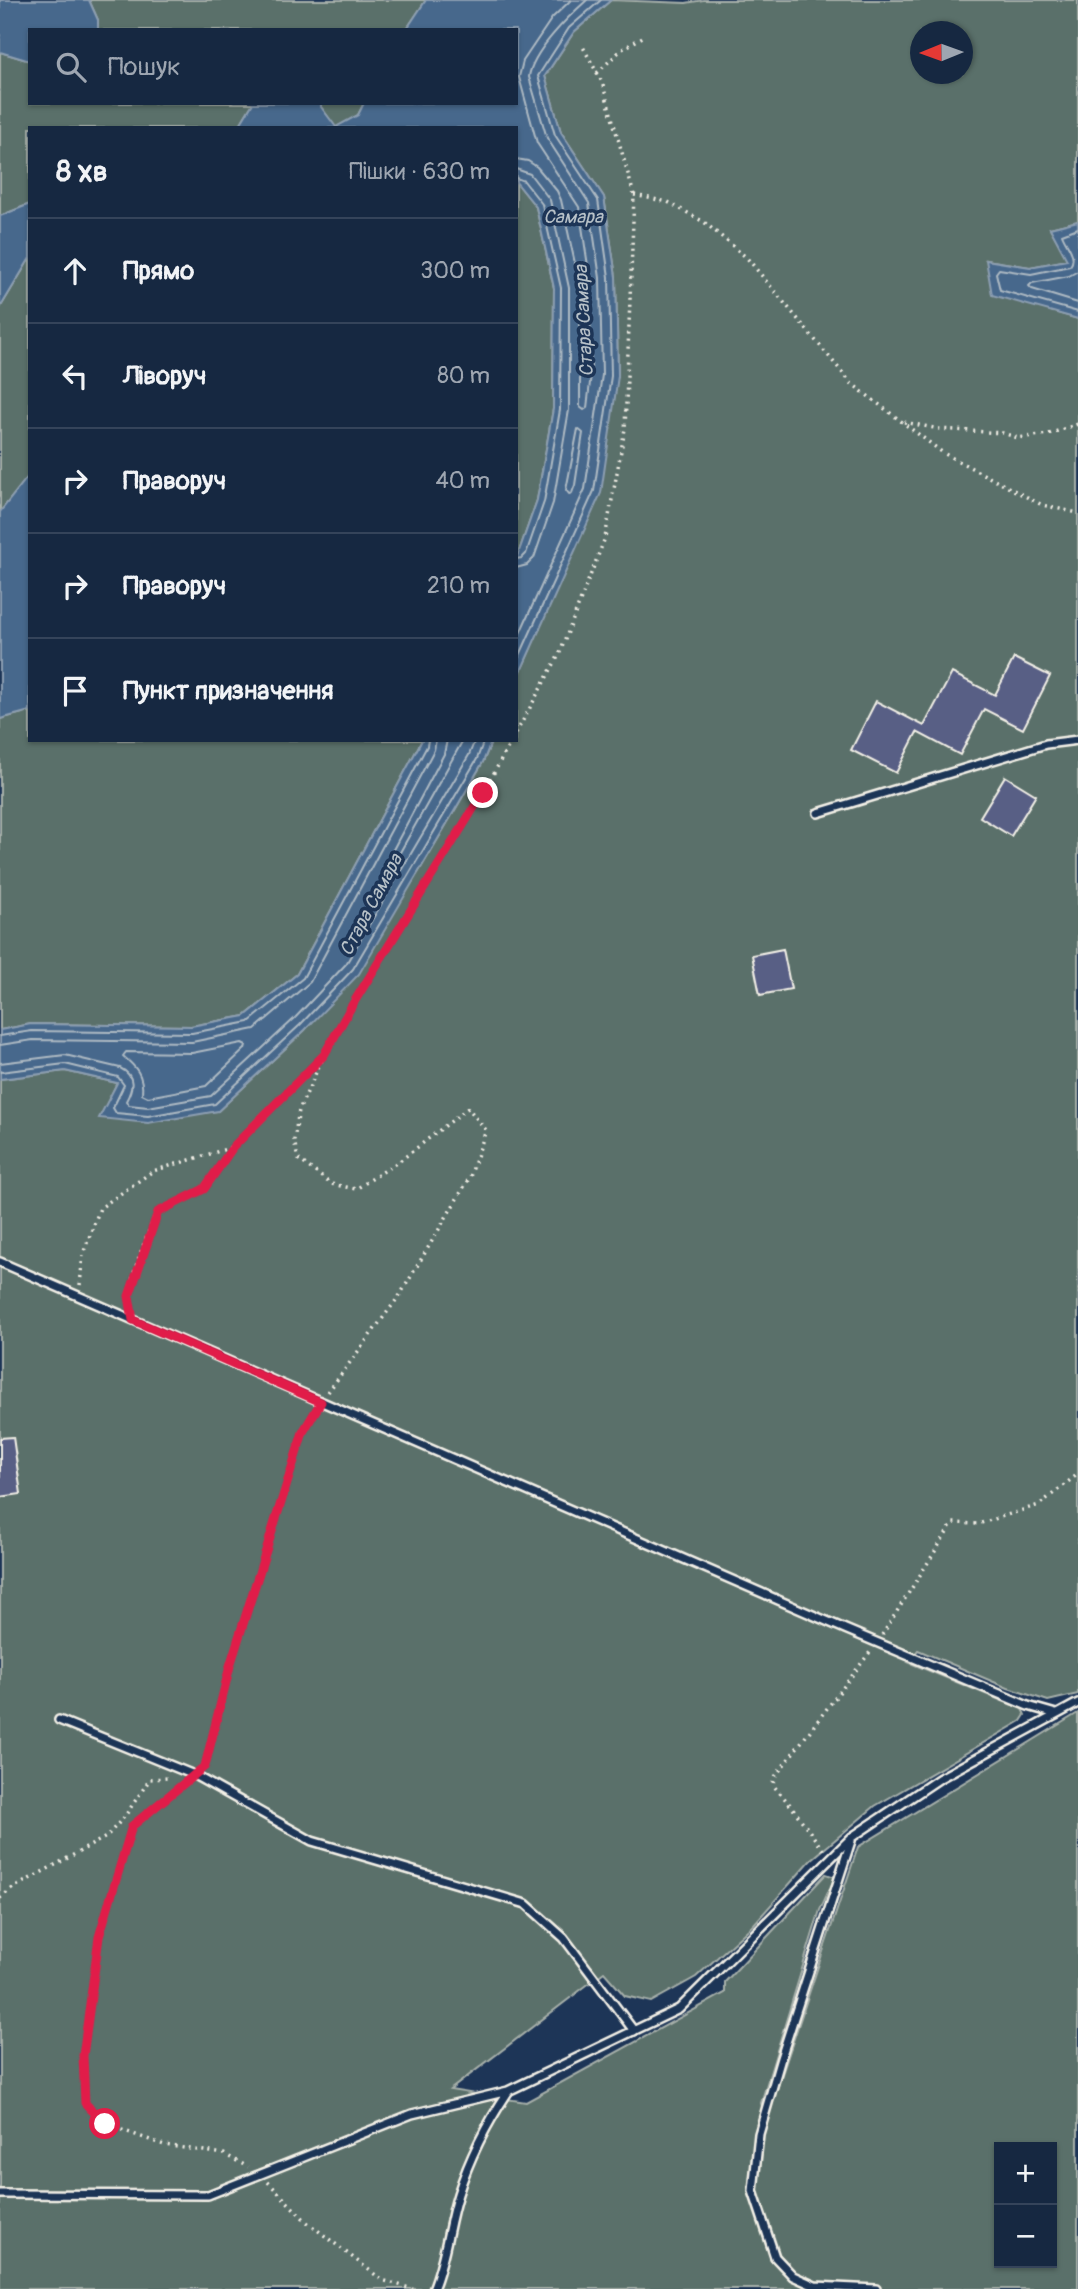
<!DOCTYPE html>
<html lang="uk">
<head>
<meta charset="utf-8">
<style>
  :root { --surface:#162841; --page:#23344c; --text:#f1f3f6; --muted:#9ea6b1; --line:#35445a }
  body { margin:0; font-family:Pangolin,sans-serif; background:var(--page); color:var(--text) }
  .controls { position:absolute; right:21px; bottom:21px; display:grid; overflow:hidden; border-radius:0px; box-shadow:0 2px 5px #0004 }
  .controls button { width:63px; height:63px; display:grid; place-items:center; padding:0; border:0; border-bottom:2px solid var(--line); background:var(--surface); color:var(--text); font:35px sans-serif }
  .compass { position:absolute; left:910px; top:21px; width:63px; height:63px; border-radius:50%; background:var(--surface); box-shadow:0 2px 5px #0004; rotate:269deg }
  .stop { position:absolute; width:21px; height:21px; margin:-16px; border:5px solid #e11d48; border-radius:50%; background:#fff }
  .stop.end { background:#e11d48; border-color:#fff; box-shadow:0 2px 7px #0008 }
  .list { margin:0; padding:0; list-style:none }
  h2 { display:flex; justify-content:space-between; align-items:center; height:91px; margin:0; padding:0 28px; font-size:30px }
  h2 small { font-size:23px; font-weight:400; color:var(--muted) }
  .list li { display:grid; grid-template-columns:46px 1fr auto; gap:21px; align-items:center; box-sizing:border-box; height:105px; padding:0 28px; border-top:2px solid var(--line) }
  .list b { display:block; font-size:26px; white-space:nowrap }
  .list em { font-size:23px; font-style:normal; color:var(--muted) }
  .icon { flex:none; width:38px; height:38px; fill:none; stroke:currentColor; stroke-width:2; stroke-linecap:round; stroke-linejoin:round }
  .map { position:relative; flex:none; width:1078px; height:2289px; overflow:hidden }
  .search { position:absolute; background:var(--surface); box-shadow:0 2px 5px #0004; left:28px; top:28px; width:490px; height:77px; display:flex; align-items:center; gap:18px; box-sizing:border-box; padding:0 24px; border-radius:0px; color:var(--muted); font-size:26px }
  .panel { position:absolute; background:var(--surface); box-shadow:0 2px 5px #0004; left:28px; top:126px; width:490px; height:616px; border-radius:0px }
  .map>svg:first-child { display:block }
  .green { fill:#5a6f6b; stroke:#a7b0aa; stroke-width:2; fill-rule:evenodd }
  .water { fill:#46678c; stroke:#8c9eb1; stroke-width:2 }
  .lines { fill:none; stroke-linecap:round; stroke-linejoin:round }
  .shore { stroke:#aebac3; stroke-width:2 }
  .building { fill:#585f85; stroke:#f4f1e8; stroke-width:2 }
  .lane-casing { stroke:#f4f1e8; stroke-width:12 }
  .path { stroke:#f4f1e8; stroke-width:3.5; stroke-dasharray:2 5; stroke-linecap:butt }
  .lane { stroke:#1d3557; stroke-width:7 }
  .route { stroke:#e11d48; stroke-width:9 }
  .labels { text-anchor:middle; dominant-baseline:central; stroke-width:7; stroke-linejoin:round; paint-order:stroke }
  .water-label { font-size:19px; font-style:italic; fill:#b7c1c8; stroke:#1d3557 }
</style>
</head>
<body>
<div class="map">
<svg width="1078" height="2289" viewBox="0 0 1078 2289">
  <rect width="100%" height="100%" fill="#1d3557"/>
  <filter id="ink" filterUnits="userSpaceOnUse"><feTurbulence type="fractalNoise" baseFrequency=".0143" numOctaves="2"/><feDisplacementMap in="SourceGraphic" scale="14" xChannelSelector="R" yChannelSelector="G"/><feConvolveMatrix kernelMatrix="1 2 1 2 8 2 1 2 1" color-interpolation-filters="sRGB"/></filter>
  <g filter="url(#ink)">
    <g class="green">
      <polygon points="89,0 426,0 406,30 98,30 98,20"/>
      <path d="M611,0l75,3 17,-3h375v221l-28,7 18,32 -38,7 -43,-7 64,51 27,8v1375l-30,7 -40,-13 -90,-38 -10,12 114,47 3,6 -4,6 -146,85 -64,54 -57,64 -58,53 -45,25 -26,-6 -21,-24 -154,118 76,12 199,-109v-11l101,-108 9,3 -15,33 -59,193 5,19 92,-275 220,-134v576h-1078v-1210l65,-8 52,12 -17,35 118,-7 87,-81 113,-157 65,-111 9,-22h24v-58l15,-34 87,-272 -2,-99 -12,-80 -43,-65 -16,-56 29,-44zM920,32h42v42h-42zM999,2147h53v116h-53z"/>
      <polygon points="0,52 30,61 30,103 253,103 238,128 30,128 30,204 0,216"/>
      <polygon points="321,103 364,103 358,115 336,128 321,107"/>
      <polygon points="516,182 536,207 554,288 553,409 537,500 516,560"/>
      <polygon points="30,258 30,474 0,512 0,308"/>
      <polygon points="30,711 30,740 422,740 297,974 245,1016 191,1026 31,1024 0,1030 0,719"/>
    </g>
    <g class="water">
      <polygon points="0,0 89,0 98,20 98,30 30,30 30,61 0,52"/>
      <polygon points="426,0 611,0 574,32 545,76 561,132 604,197 616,277 618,376 601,493 516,682 516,560 537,500 553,409 554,288 536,207 516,182 516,128 238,128 253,103 321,103 321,107 336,127 358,115 364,103 516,103 516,30 406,30"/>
      <polygon points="30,204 30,258 0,308 0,216"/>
      <polygon points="1078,221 1078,319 992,295 986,260 1030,267 1067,260 1050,228"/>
      <polygon points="30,474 30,711 0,719 0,512"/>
      <polygon points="422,740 492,740 483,762 359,974 305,1030 218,1111 148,1123 99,1118 117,1083 65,1071 0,1079 0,1030 31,1024 191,1026 245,1016 297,974"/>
    </g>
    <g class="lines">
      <g class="shore">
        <polyline points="516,159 528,161 537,167 557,191 561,200 580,286 580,407 584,410 587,408 591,374 590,279 579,207 537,143 519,77 523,61 552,18 571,0"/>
        <polyline points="516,169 530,174 550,200 569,288 569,410 553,503 534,558 527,565 516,568"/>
        <polyline points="516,178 524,181 542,204 561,288 560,410 544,502 526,554 522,558 516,559"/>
        <path d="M1078,228l-16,6c4,11 16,22 8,32l-39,8 -32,-5 -3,4 4,17 78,22"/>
        <polyline points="1078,271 1069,276 1032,283 1029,286 1032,289 1078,303"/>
        <polygon points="578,429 583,433 575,485 572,493 569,494 566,490"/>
        <path d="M516,642l69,-153 17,-114 -2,-97 -11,-75 -42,-65 -18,-61c3,-25 40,-61 58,-77"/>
        <polyline points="516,664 594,491 611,376 609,277 598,200 555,135 538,76 569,28 601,0"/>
        <polyline points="447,740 444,754 388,859 390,864 394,863 463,740"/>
        <polyline points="0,1036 32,1031 192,1033 249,1022 303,978 427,746 428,740"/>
        <path d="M242,1043l4,2 -1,4 -39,37 -58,11 -6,-3c2,-19 -6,-27 -19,-38l3,-4 66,1z"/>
        <polyline points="0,1045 33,1040 192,1042 255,1029 310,982 434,750 436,740"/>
        <path d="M0,1063l65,-8 55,13c16,8 13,20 6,33l3,4 19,2 63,-11 83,-77 52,-55 123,-209 6,-15"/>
        <polyline points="0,1072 65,1064 118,1077 124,1085 113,1108 116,1113 148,1116 215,1104 300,1025 353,969 477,759 484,740"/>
      </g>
    </g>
    <g class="building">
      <polygon points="1014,658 1050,676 1023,729 984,709 960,755 917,732 896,773 851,750 876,701 924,726 952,673 995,695"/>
      <polygon points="1005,776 1036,795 1011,836 980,817"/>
      <polygon points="783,949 791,989 760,995 752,955"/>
      <polygon points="13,1437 21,1494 0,1497 0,1438"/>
    </g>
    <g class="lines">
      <defs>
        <g id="lane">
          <polyline points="818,813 1046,744 1078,740"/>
          <polyline points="0,1262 845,1629 1028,1706 1056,1714"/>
          <polyline points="59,1720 194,1775 312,1841 526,1904 564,1938 634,2031"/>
          <polyline points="851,1841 781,2058 759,2134 753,2191 775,2257 793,2276 815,2286 876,2289"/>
          <polyline points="0,2194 208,2195 412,2114 508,2091 679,2009 852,1837 940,1778 1078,1703"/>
          <path d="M433,2289c13,-31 15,-64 25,-95 12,-38 28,-69 50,-102"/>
        </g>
      </defs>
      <use href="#lane" class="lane-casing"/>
      <g class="path">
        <polyline points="597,73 621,50 644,36"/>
        <polyline points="634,195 668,202 704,222 747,258 851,383 943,453 1042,505 1078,513"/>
        <polyline points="904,422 939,429 1003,433 1018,438 1049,434 1078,424"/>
        <polyline points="516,733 559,655 605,538 625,429 634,195 602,82 582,45"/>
        <polyline points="80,1285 83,1254 100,1208 153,1171 233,1147 320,1059"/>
        <path d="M131,1307c-5,-27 16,-69 26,-95l47,-23 28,-41"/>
        <polyline points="328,1392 400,1295 470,1177 486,1130 468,1108 401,1160 356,1189 331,1184 298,1159 294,1140 299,1110 324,1055 351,1007 483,793 512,740"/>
        <polyline points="882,1635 953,1523 978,1524 1039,1505 1078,1474"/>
        <polyline points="202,1768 205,1766 230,1666 303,1431 316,1410"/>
        <polyline points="186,1782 132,1826 99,1937 83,2056 85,2103 105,2124 164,2145 224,2154 248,2167"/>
        <polyline points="823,1850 792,1807 773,1785 774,1778 870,1652"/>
        <polyline points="0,1898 13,1888 106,1837 125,1816 150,1779 167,1778"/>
        <polyline points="268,2182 307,2222 382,2280 413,2289"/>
      </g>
      <use href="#lane" class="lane"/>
    </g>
  </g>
  <g class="lines" filter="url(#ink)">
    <polyline class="route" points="105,2124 85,2103 83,2056 99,1937 132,1826 205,1766 230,1666 303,1432 321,1402 133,1320 129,1296 158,1212 204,1189 233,1147 324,1055 351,1007 483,793"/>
  </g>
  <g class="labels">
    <g class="water-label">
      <text x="573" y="217">Самара</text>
      <text transform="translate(584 321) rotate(-93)">Стара Самара</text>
      <text transform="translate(371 905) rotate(-62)">Стара Самара</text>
    </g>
  </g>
</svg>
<div class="controls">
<button>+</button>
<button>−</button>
</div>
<svg class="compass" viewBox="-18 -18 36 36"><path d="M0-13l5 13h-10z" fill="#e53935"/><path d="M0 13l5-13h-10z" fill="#9ea6b1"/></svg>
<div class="stop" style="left:105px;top:2124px"></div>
<div class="stop end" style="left:483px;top:793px"></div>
<div class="search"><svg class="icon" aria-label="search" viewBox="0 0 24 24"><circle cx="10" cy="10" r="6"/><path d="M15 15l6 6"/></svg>Пошук</div>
<section class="panel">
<h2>8 хв<small>Пішки · 630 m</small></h2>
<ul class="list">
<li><svg class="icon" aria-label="ahead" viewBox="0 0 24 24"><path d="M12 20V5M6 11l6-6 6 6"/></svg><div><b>Прямо</b></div><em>300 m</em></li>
<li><svg class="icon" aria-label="left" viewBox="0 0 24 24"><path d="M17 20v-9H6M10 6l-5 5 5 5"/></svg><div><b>Ліворуч</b></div><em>80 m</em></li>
<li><svg class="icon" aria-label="right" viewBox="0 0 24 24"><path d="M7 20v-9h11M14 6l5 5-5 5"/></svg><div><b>Праворуч</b></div><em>40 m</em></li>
<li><svg class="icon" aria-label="right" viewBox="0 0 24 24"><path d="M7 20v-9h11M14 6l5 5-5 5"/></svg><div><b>Праворуч</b></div><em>210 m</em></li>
<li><svg class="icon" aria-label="arrive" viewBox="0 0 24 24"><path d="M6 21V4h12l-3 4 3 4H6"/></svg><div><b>Пункт призначення</b></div></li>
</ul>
</section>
</div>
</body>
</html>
